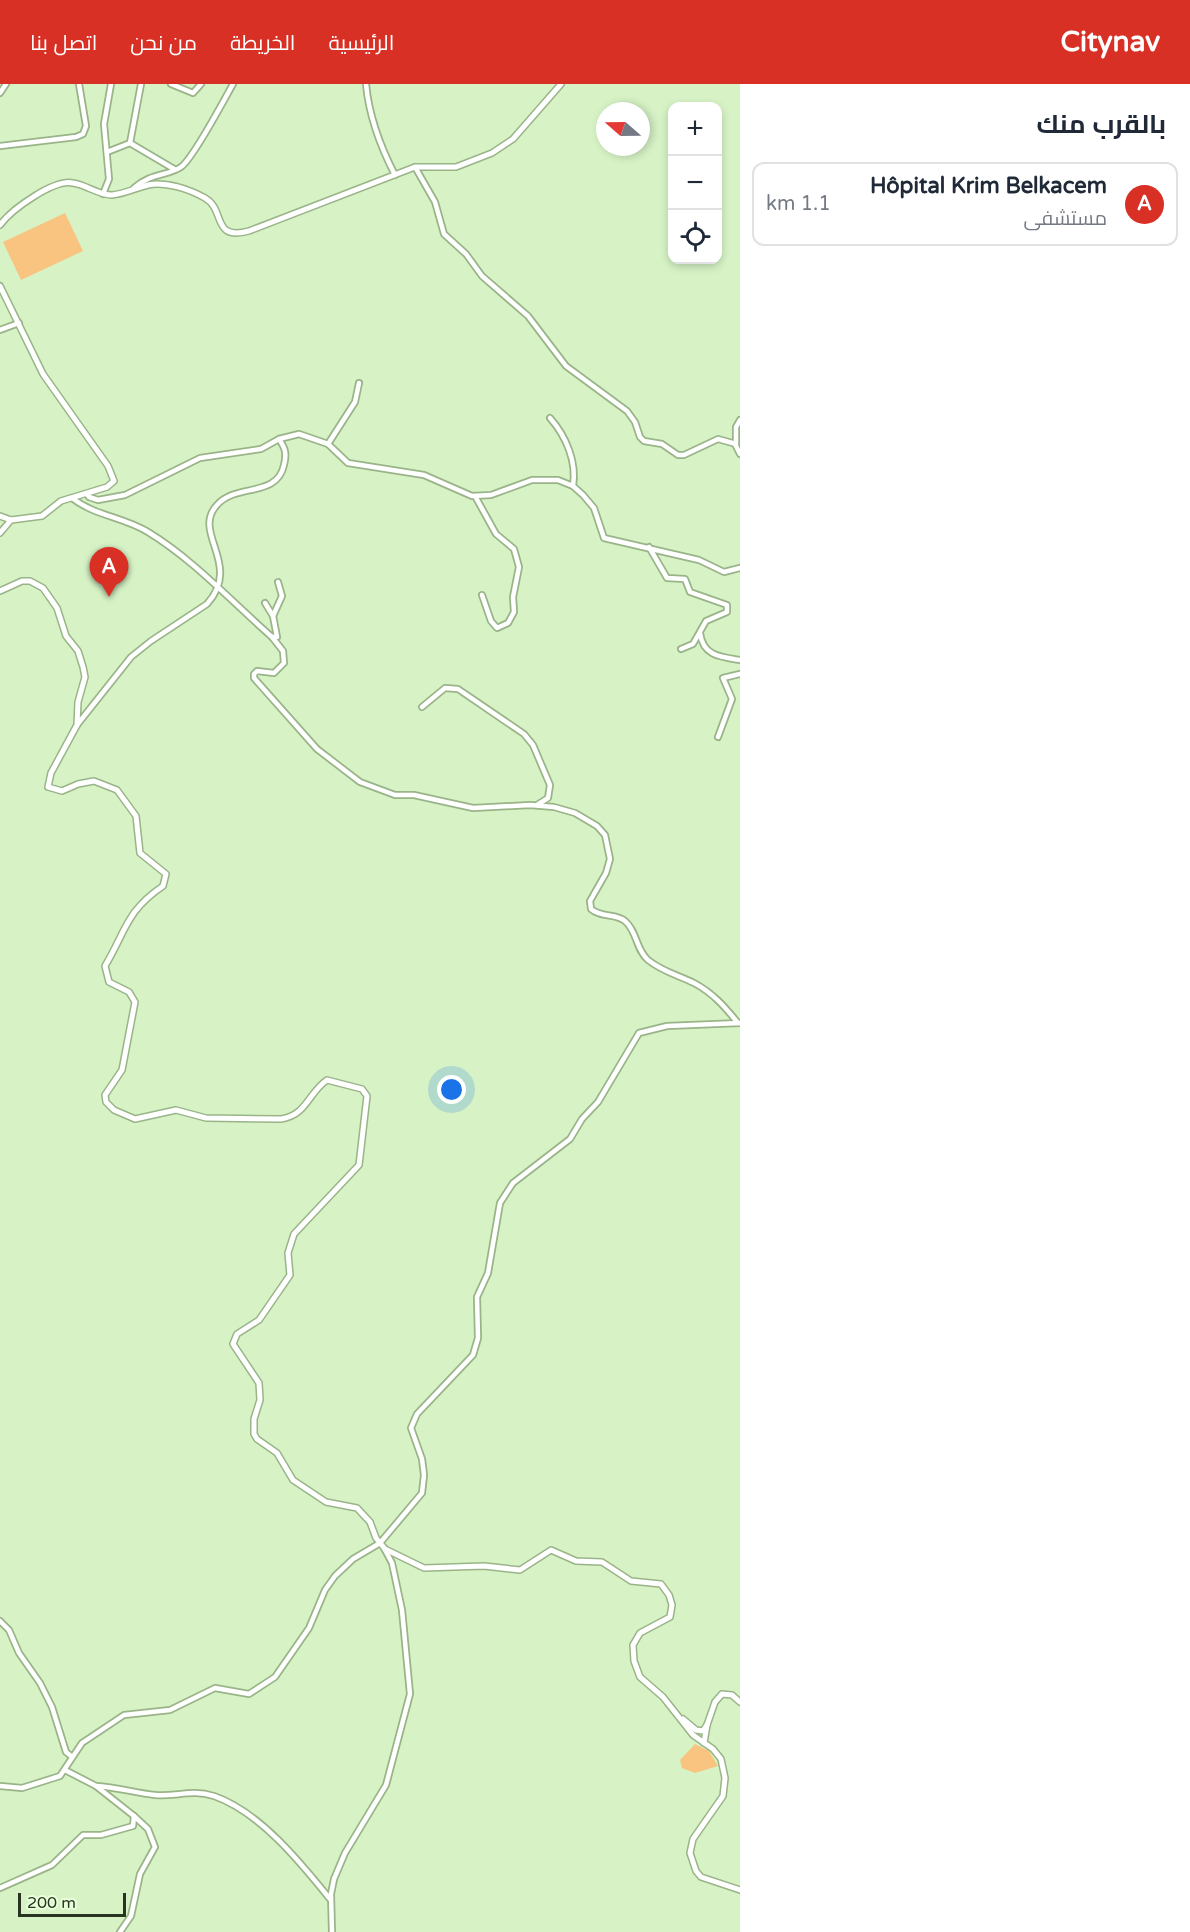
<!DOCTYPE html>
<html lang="ar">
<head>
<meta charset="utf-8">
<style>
  :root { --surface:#fff; --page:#f2f2f3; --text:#1f2937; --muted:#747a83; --line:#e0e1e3; --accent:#d93025 }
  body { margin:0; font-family:"Varela Round",Cairo,sans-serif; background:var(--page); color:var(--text); direction:rtl }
  .controls { position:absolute; right:18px; top:18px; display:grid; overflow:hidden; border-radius:12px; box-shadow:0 3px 9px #0003 }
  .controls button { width:54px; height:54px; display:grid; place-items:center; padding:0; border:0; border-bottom:2px solid var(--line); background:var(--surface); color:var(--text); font:30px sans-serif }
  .compass { position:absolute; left:596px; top:18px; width:54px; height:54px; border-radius:50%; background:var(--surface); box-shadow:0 3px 9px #0003; rotate:290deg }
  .scale { position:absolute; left:18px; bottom:15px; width:108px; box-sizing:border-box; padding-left:6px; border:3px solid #293423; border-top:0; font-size:16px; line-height:21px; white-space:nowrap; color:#293423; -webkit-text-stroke:4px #e8ffda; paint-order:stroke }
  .you { position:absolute; left:452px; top:1006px; width:21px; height:21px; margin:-15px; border:4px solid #fff; border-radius:50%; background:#1a73e8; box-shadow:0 0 0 9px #1a73e833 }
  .badge { display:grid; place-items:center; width:39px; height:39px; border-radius:50%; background:var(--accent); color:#fff; font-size:20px; font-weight:700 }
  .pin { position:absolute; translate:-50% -50px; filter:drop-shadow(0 2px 3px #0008) }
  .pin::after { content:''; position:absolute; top:32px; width:21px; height:18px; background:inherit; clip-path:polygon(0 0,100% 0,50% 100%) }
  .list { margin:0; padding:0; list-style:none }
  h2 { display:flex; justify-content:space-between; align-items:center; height:78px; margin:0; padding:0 24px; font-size:26px }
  h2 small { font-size:20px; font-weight:400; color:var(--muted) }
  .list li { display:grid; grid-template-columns:39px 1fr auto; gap:18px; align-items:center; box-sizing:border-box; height:84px; margin:0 12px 12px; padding:0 12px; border:2px solid var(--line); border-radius:12px }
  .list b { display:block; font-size:22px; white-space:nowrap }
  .list p { margin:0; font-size:20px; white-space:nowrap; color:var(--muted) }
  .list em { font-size:20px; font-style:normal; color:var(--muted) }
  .icon { flex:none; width:33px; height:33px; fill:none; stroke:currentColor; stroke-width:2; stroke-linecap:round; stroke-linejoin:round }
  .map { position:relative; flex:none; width:740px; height:1848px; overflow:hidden; direction:ltr }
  header { display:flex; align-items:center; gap:36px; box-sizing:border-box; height:84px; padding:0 30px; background:var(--accent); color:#fff }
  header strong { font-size:28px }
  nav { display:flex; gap:33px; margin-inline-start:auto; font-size:21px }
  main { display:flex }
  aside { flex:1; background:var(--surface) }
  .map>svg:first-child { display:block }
  .green { fill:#f8c47f }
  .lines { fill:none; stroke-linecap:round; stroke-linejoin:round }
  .minor-casing { stroke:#9ab489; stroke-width:8 }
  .major-casing { stroke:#9ab489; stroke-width:8 }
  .minor { stroke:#fff; stroke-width:4.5 }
  .major { stroke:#fff; stroke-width:5 }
</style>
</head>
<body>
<header>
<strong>Citynav</strong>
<nav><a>الرئيسية</a><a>الخريطة</a><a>من نحن</a><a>اتصل بنا</a></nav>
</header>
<main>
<aside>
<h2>بالقرب منك<small></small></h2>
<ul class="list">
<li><span class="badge">A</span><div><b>Hôpital Krim Belkacem</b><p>مستشفى</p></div><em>1.1 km</em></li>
</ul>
</aside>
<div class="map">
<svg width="740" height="1848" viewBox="0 0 740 1848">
  <rect width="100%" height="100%" fill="#d7f3c6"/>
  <g class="green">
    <polygon points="65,129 83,167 21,196 3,158"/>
    <polygon points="695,1660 709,1667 718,1682 695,1689 682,1684 680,1676"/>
  </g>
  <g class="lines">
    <defs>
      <g id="minor">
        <polyline points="171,0 193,9 201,0"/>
        <path d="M366,0c3,33 14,62 29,91"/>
        <polyline points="0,9 6,0"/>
        <polyline points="130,59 174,85"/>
        <polyline points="0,62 76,53 83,50 86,42 79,0"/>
        <polyline points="107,68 130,59 141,0"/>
        <polyline points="415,83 435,118 444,150 466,170 482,192 528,232 566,282 627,327 635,338 640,353 644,357 662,360 678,371 684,371 718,355 736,360 736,343 740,336"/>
        <path d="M134,104c16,-15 34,-12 47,-21 12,-8 43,-67 52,-83"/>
        <polyline points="103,110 109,95 104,40 111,0"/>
        <polyline points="0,246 19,239"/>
        <path d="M550,334c16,18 27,44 23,68"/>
        <polyline points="328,360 355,318 359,299"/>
        <polyline points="735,360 740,370"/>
        <polyline points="87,410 89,413 98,416 125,411 200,374 261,365 279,355 299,350 328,360 348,379 424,391 472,412 491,411 532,396 558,396 573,402 583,411 594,424 604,454 699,476 724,488 740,484"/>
        <polyline points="475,412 496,450 514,465 519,483 513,513 514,528 508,539 497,544 491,537 482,511"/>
        <path d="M72,414c23,18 52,19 76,34 46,28 83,69 124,105l11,14 1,12 -10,10 -17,-2 -3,3v4l63,71 43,33 35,13h19l59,13 57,-3 24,2 21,6 22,13 8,9 5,24 -4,14 -16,28 1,8c10,9 25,4 34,12 12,10 11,29 23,39 15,12 30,15 46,23 19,10 31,24 44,40"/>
        <polyline points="649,463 667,494 685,495 690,508 727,521 727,528 706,537 693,560 681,565"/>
        <polyline points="265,519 273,532"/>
        <path d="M700,549c3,23 20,24 40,27"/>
        <polyline points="272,553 277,553 273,532 282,512 278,498"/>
        <polyline points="422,623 445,604 458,605 524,650 533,661 550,701 548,714 537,721"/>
        <path d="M77,641l54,-68 20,-16 56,-37c36,-40 -16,-71 10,-99 19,-22 60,-7 67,-40 3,-12 1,-17 -5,-26"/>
        <polyline points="718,653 732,615 723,594 740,590"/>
        <polyline points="0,1537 9,1546 19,1569 40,1599 52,1623 66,1668 71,1672"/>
        <polyline points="0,1702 22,1704 60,1692 82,1659 124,1631 170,1626 215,1604 249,1610 275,1593 309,1544 325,1506 335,1492 353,1475 380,1459 422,1409 424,1391 422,1375 411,1344 417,1330 473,1271 478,1254 477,1213 488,1189 500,1119 513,1099 570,1055 582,1035 598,1018 639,949 667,942 740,939"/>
        <path d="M96,1702c20,1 40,7 59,9 21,2 36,-6 59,1 46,16 87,67 116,103"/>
        <polyline points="0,1804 52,1781 83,1751 101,1751 133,1742 134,1732 96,1702 65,1686"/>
        <polyline points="120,1848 131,1832 140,1790 155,1763 148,1745 134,1732"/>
        <polyline points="332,1848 331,1810 334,1795 345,1769 386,1701 410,1610 402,1526 392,1479 384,1464"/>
      </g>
      <g id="major">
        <path d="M0,141c12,-16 54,-46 73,-42 14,2 25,12 39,12 12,-1 24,-7 36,-10 17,-4 41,4 57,13 21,12 6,43 44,33l166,-64h41l36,-14 21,-14 48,-55"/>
        <polyline points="0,202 43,290 108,382 114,397 107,403 61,417 42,432 11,436"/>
        <polyline points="0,432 11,436 0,449"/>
        <path d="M0,507l22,-10h8l13,7 14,20 9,28 12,15 5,16 2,10 -7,25 -1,23 -26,48 -3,14 14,4 16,-7 16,-3 23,9 19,26 4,37 26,21 -3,12c-37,25 -37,45 -58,80l4,16 20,10 6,10 -13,68 -17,25 1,7 8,8 21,9 41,-9 30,8 75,1c26,-4 27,-26 46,-39l35,9 5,7 -8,69 -65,69 -6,19 2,22 -31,45 -22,14 -4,10 26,39 1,17 -6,19v15l3,5 20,14 16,27 33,22 31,6 13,14 6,16 9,11 39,19 60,-2 36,4 31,-20 25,11 26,1 29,19 30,3 8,11 3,10 -2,12 -30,16 -7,12 1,16 6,16 23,20 30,38 20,14 8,10 4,19 -2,18 -30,43 -3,14 6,18 5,6 39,13"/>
        <polyline points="683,1635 696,1646 703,1647 707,1641 704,1659"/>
        <polyline points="707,1641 715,1618 722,1610 732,1611 740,1618"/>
      </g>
    </defs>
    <use href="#minor" class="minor-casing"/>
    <use href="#major" class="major-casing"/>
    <use href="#minor" class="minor"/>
    <use href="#major" class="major"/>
  </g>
</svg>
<div class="controls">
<button>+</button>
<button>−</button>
<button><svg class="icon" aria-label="locate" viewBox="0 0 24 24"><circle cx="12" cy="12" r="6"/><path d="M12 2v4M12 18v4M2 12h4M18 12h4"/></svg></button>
</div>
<svg class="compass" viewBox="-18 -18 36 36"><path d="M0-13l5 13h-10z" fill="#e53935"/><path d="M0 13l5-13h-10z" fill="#747a83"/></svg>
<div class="scale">200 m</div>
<div class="you"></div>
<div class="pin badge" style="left:109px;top:513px">A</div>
</div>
</main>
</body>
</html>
